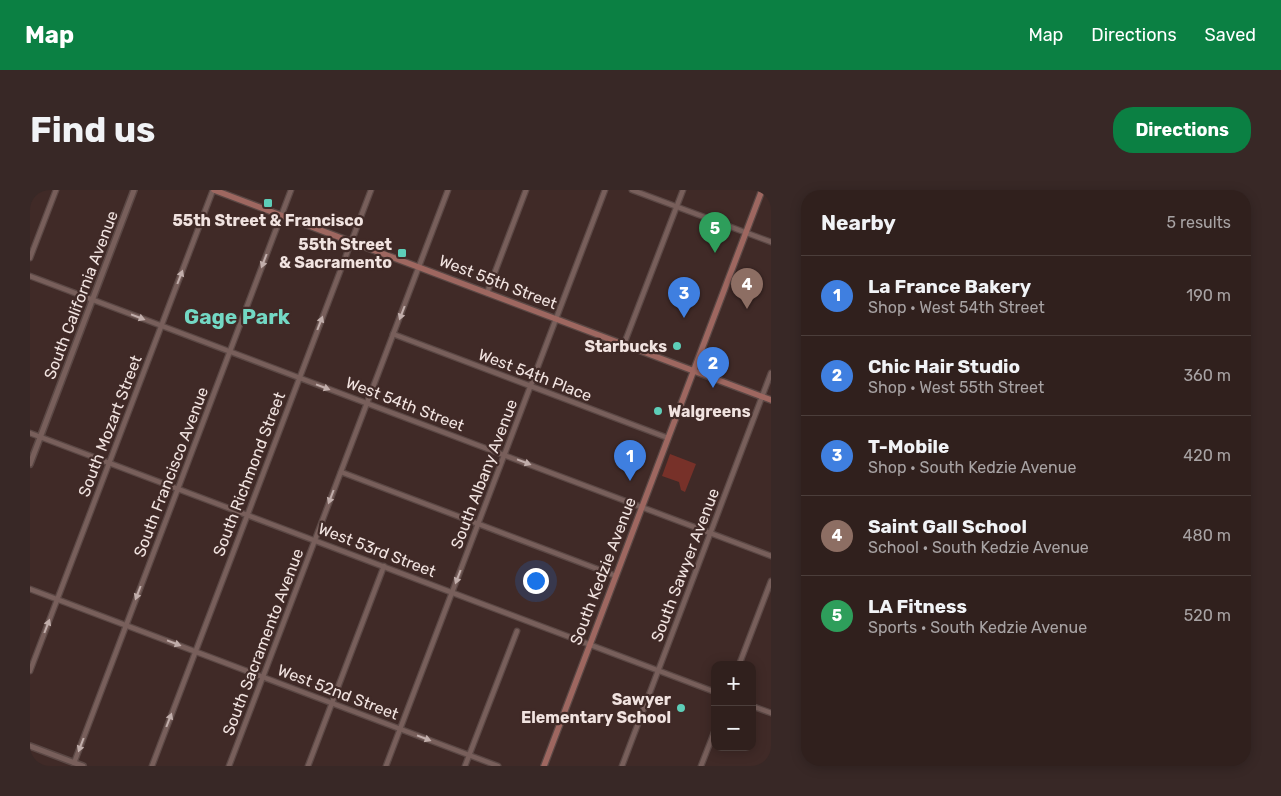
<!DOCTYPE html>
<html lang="en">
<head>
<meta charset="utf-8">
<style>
  :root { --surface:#30201d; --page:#382826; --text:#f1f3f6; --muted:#a8a3a4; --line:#4b3e3b; --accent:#0b8043 }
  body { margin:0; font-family:Rubik,sans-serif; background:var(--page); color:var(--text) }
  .controls { position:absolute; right:15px; bottom:15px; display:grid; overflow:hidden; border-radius:10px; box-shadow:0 2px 12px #0003 }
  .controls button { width:45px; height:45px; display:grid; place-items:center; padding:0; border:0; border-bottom:1px solid var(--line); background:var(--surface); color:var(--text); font:25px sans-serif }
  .you { position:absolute; left:505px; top:390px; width:18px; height:18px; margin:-12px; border:4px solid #fff; border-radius:50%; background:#1a73e8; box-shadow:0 0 0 8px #1a73e833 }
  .badge { display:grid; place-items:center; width:32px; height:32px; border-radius:50%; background:var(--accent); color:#fff; font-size:16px; font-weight:700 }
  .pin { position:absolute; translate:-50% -41px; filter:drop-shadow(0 1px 2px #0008) }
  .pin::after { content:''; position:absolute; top:26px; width:18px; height:15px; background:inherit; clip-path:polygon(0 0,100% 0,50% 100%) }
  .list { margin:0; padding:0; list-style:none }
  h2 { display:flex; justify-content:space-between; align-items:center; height:65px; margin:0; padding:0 20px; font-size:21px }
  h2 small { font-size:16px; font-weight:400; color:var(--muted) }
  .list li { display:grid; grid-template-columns:32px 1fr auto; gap:15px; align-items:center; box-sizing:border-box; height:80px; padding:0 20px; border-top:1px solid var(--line) }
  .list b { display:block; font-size:19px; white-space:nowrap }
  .list p { margin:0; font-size:16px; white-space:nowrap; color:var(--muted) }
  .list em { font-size:16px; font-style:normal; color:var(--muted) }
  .map { position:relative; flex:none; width:741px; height:576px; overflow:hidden; border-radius:20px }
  header { display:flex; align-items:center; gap:30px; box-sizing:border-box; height:70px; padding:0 25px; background:var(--accent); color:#fff }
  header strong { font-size:24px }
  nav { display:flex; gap:28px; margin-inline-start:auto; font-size:18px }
  .intro { display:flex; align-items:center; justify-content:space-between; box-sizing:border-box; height:120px; padding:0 30px }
  h1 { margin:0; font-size:35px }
  .button { padding:12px 22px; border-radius:20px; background:var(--accent); color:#fff; font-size:18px; font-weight:700 }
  main { display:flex; gap:30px; padding:0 30px }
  aside { flex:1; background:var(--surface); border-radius:20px; box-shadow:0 2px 12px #0003 }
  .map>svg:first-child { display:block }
  .green { fill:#773129 }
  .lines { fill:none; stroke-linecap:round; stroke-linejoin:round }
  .minor-casing { stroke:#5b4845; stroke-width:7 }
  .tertiary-casing { stroke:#5b4845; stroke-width:8 }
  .secondary-casing { stroke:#5b4845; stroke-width:8 }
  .minor { stroke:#785f5b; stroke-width:4.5 }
  .tertiary { stroke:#785f5b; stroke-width:5 }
  .secondary { stroke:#9e6760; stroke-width:5.5 }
  .oneway { fill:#c1aeab }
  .poi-dot { fill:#5dceb8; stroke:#402a27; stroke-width:2 }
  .labels { text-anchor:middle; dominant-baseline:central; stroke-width:4.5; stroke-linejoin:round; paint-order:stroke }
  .poi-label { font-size:16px; font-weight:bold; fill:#f1e3e0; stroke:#402a27; text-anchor:end }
  .street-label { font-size:16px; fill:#f1e3e0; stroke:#402a27 }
  .district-label { font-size:21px; font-weight:bold; fill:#73d8c4; stroke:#402a27 }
</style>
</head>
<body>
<header>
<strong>Map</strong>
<nav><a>Map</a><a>Directions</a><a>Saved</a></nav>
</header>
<div class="intro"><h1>Find us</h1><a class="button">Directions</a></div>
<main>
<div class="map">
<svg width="741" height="576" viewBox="0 0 741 576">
  <rect width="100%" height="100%" fill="#402a27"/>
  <polygon class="green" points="640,264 666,274 655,302 651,300 649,292 632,286"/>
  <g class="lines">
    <defs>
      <g id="minor">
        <polyline points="602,0 741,52"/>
        <polyline points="0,68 26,0"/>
        <polyline points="0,86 741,366"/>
        <polyline points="457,103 496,0"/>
        <polyline points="363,144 638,248"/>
        <polyline points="594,154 653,0"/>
        <polyline points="0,243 685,502"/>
        <polyline points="311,282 586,386"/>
        <polyline points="0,399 468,576"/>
        <polyline points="709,475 741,391"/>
        <polyline points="0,481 183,0"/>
        <polyline points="722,516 741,523"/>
        <polyline points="44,573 261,0"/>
        <polyline points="122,576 341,0"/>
        <polyline points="199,576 418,0"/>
        <polyline points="278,576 354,376"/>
        <polyline points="356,576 575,0"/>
        <polyline points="435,576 487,441"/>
        <polyline points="592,576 741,183"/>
        <polyline points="671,576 685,540"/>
      </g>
      <g id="tertiary">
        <polyline points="0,274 104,0"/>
        <polyline points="0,556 53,576"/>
      </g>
      <g id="secondary">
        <polyline points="184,0 741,210"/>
        <polyline points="514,576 732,0"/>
      </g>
    </defs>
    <use href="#minor" class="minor-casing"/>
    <use href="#tertiary" class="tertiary-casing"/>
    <use href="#secondary" class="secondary-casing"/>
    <use href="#minor" class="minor"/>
    <use href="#tertiary" class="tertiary"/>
    <use href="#secondary" class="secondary"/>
  </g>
  <defs><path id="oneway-solid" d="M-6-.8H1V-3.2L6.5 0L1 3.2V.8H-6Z" transform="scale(1.25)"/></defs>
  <g class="oneway">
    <use href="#oneway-solid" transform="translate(234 71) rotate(111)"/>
    <use href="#oneway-solid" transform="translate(150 87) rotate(-69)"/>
    <use href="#oneway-solid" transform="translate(372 123) rotate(111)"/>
    <use href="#oneway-solid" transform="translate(108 127) rotate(21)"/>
    <use href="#oneway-solid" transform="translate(290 133) rotate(-69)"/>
    <use href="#oneway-solid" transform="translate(293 197) rotate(21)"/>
    <use href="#oneway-solid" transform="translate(494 272) rotate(21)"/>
    <use href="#oneway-solid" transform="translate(301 307) rotate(111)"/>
    <use href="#oneway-solid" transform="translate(428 387) rotate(111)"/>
    <use href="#oneway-solid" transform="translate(108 403) rotate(111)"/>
    <use href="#oneway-solid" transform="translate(17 436) rotate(-69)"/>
    <use href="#oneway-solid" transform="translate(144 453) rotate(21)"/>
    <use href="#oneway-solid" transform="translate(139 530) rotate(-69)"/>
    <use href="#oneway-solid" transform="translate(394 548) rotate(21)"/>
    <use href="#oneway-solid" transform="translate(51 555) rotate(111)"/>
  </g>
  <g class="poi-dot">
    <rect x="233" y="8" width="10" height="10" rx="2.5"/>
    <rect x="367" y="58" width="10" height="10" rx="2.5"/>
    <circle cx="647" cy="156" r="5"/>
    <circle cx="628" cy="221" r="5"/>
    <circle cx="651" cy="518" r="5"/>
  </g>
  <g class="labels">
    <g class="poi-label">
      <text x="238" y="30" text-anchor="middle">55th Street &amp; Francisco</text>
      <text x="362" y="54">55th Street<tspan x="362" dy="18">&amp; Sacramento</tspan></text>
      <text x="637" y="156">Starbucks</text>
      <text x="638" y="221" text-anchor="start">Walgreens</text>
      <text x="641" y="509">Sawyer<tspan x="641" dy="18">Elementary School</tspan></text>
    </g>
    <g class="street-label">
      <text transform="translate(468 92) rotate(21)">West 55th Street</text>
      <text transform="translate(51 105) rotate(-69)">South California Avenue</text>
      <text transform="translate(505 185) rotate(21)">West 54th Place</text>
      <text transform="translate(375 214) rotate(21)">West 54th Street</text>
      <text transform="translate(80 236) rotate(-69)">South Mozart Street</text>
      <text transform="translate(141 282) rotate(-69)">South Francisco Avenue</text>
      <text transform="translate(219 284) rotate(-69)">South Richmond Street</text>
      <text transform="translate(454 284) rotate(-69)">South Albany Avenue</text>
      <text transform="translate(347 360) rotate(21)">West 53rd Street</text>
      <text transform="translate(655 375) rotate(-69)">South Sawyer Avenue</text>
      <text transform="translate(573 381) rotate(-69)">South Kedzie Avenue</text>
      <text transform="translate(233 452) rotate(-69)">South Sacramento Avenue</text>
      <text transform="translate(308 502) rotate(21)">West 52nd Street</text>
    </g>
    <g class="district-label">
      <text x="207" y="126">Gage Park</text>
    </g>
  </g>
</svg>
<div class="controls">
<button>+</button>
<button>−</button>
</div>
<div class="you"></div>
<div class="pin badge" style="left:600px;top:291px;background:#3f7fe0">1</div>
<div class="pin badge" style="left:683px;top:198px;background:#3f7fe0">2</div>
<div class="pin badge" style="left:654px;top:128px;background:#3f7fe0">3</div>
<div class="pin badge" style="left:717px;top:119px;background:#8d6e63">4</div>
<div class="pin badge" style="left:685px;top:63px;background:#2e9e5b">5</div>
</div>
<aside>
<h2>Nearby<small>5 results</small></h2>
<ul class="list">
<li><span class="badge" style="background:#3f7fe0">1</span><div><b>La France Bakery</b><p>Shop · West 54th Street</p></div><em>190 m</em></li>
<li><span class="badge" style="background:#3f7fe0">2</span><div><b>Chic Hair Studio</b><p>Shop · West 55th Street</p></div><em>360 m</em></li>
<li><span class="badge" style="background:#3f7fe0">3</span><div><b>T-Mobile</b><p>Shop · South Kedzie Avenue</p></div><em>420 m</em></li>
<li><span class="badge" style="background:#8d6e63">4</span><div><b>Saint Gall School</b><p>School · South Kedzie Avenue</p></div><em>480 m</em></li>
<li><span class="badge" style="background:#2e9e5b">5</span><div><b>LA Fitness</b><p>Sports · South Kedzie Avenue</p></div><em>520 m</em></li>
</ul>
</aside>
</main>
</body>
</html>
